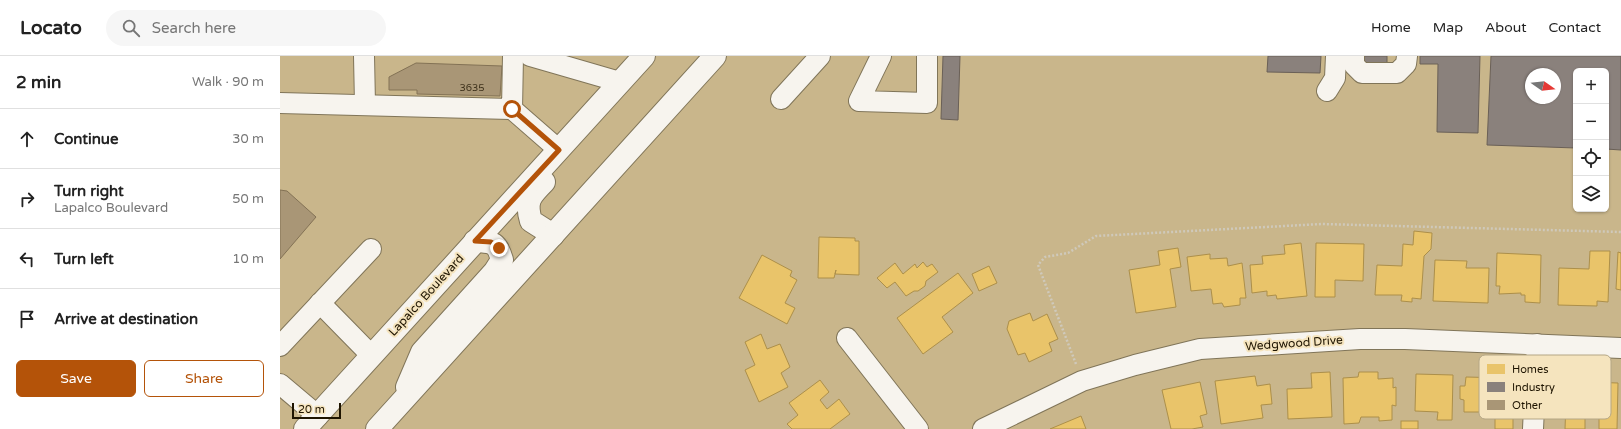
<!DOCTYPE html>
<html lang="en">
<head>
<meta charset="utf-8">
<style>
  :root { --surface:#fff; --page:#f6f6f6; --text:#222; --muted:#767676; --line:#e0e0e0; --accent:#b45309 }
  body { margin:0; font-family:"Varela Round",sans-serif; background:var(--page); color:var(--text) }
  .controls { position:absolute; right:12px; top:12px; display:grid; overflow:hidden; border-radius:6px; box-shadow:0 1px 3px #0004 }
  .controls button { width:36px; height:36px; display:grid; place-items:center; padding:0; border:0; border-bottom:1px solid var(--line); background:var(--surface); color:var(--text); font:20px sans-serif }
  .compass { position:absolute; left:1245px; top:12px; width:36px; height:36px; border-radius:50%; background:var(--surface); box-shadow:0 1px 3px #0004; rotate:104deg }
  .scale { position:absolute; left:12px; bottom:10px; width:49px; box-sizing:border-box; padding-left:4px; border:2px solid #1e1400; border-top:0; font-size:11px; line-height:14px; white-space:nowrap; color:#1e1400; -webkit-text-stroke:3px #f5e4be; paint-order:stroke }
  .stop { position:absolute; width:12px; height:12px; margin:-9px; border:3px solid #b45309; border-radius:50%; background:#fff }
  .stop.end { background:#b45309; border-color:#fff; box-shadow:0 1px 4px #0008 }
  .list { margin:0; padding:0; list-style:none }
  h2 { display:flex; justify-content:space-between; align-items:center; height:52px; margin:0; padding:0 16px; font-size:17px }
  h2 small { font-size:13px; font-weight:400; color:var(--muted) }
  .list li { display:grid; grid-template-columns:26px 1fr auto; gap:12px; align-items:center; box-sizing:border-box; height:60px; padding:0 16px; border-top:1px solid var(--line) }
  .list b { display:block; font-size:15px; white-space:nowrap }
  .list p { margin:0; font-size:13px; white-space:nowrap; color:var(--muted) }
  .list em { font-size:13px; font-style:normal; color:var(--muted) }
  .actions { display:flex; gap:8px; padding:12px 16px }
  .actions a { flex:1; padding:9px 0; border:1px solid var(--accent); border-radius:6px; text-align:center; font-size:14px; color:var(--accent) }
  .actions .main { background:var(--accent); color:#fff }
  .icon { flex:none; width:22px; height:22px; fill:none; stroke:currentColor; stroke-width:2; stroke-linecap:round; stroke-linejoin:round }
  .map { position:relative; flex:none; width:1341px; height:373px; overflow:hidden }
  header { display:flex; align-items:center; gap:24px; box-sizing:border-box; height:56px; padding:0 20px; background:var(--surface); border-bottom:1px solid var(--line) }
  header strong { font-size:19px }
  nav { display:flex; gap:22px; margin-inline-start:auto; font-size:14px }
  .search { width:280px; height:36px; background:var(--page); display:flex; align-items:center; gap:10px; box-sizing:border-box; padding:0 14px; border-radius:22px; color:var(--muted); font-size:15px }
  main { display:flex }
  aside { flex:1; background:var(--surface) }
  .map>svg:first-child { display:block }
  .homes { fill:#e9c46a; stroke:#ac8f4a }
  .industry { fill:#8a817c; stroke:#6a6057; fill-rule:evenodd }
  .building { fill:#a99676; stroke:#837255 }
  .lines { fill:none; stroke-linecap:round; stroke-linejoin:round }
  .minor-casing { stroke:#807559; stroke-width:22 }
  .major-casing { stroke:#807559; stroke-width:24 }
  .path { stroke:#cfc9bb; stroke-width:2.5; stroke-dasharray:2 2; stroke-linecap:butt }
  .minor { stroke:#f7f4ee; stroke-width:20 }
  .major { stroke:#f7f4ee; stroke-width:22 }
  .route { stroke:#b45309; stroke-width:5 }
  .labels { text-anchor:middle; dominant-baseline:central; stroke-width:4; stroke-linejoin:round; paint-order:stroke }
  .number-label { font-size:10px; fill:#41341e }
  .street-label { font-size:12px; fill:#1e1400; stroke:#f5e4be }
  .key { fill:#f5e4be; stroke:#b4a685; stroke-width:1 }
  .key-label { font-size:11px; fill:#1e1400 }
</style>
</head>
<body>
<header>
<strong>Locato</strong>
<div class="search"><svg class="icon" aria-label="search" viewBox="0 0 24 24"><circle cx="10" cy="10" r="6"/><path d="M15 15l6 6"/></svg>Search here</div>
<nav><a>Home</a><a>Map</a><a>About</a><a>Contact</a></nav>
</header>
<main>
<aside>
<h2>2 min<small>Walk · 90 m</small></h2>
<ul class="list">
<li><svg class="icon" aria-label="ahead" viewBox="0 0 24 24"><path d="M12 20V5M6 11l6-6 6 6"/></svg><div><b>Continue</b></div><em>30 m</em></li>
<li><svg class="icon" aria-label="right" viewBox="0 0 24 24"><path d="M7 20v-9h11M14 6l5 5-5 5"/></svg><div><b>Turn right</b><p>Lapalco Boulevard</p></div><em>50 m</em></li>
<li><svg class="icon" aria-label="left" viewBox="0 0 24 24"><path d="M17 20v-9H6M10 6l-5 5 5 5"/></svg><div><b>Turn left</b></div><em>10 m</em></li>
<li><svg class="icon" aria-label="arrive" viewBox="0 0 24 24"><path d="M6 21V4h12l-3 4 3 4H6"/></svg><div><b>Arrive at destination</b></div></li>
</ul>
<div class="actions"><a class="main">Save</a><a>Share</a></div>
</aside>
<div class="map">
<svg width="1341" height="373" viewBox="0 0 1341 373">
  <rect width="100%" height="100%" fill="#c9b68b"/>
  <g class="homes">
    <polygon points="1134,175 1152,177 1151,193 1144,200 1141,243 1132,242 1132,246 1121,245 1122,239 1095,239 1097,209 1122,210 1123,188 1133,189"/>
    <polygon points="539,181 575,182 575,185 579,185 579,219 555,218 556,214 554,222 538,222"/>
    <polygon points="1021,187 1027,240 997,243 996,239 987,240 987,235 972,237 970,209 983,208 982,200 1005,198 1004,189"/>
    <polygon points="1036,187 1084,188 1083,225 1055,224 1055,241 1035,241"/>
    <polygon points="898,192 901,211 890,213 896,251 856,257 849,214 880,209 878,195"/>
    <polygon points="1310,195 1330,195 1328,246 1317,245 1317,250 1278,249 1279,212 1309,213"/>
    <polygon points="1338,196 1341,197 1341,234 1336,233"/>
    <polygon points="1217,197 1261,199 1260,247 1245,246 1245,239 1241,239 1241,237 1219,238 1220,230 1216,230"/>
    <polygon points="930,198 930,203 947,202 948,210 962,207 966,242 960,242 960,249 944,251 942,247 933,248 931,233 911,235 907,201"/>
    <polygon points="482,199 512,215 510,220 517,224 505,247 515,252 507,268 459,242"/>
    <polygon points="1155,204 1187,205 1186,212 1209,212 1208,247 1153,245"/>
    <polygon points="643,206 647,211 652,208 658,216 646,225 645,230 638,235 634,235 626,240 615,226 607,232 597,222 615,207 623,218 635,208 637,212"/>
    <polygon points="709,210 717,227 699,235 692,218"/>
    <polygon points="678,217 693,237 662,261 673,276 643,298 617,262"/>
    <polygon points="750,257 753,265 767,258 778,283 769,287 772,295 749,306 745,297 738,299 727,273 729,265"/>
    <polygon points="481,278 487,293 500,288 510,311 501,317 508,331 479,346 465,314 475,309 465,286"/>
    <polygon points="1050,316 1052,361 1008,363 1007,333 1032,332 1031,317"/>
    <polygon points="1079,316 1098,316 1098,323 1113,322 1113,332 1116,331 1116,350 1112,349 1112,364 1099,365 1099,361 1081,361 1079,367 1064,368 1063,322 1078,321"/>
    <polygon points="1136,318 1173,319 1172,364 1157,364 1158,356 1135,355"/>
    <polygon points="1292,319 1307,319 1307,326 1338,327 1337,373 1319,373 1319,360 1305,360 1305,373 1285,373 1286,345 1297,345 1297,340 1291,340"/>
    <polygon points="975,320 977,330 990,328 992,348 981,349 983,362 941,368 935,325"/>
    <polygon points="1186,321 1227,322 1226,341 1230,341 1229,361 1233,361 1233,373 1215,373 1215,356 1184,356 1184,344 1180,343 1180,330 1185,330"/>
    <polygon points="540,324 549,336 540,344 547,353 559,343 570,358 550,373 512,373 507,368 518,359 509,347"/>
    <polygon points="920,326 927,358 920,360 923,371 912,373 891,373 882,334"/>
    <polygon points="801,360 806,373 770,373"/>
    <rect x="1121" y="365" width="17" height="8"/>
  </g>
  <g class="industry">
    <polygon points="663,0 680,0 678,64 661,63"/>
    <polygon points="988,0 1041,0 1040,17 987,16"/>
    <polygon points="1077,0 1107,0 1107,10 1076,9"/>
    <polygon points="1140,0 1200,0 1198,77 1157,76 1158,8 1140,8"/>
    <path d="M1211,0h130v94l-15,-1v-78h-30v77l-89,-3zM1251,18h24v24h-24z"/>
  </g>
  <g class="building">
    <polygon points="136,7 222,10 220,40 137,38 137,34 109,34 109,21"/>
    <polygon points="0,134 7,135 36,161 0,203"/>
  </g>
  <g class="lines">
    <defs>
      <g id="minor">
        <polyline points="84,0 85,48"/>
        <polyline points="250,0 340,26"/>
        <polyline points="601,0 579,45 647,47 647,0"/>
        <polyline points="1074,0 1074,9 1082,17 1117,17 1126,8 1127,0"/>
        <polyline points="1047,35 1055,22 1056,0"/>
        <polyline points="501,43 540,0"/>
        <polyline points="0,47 232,53 233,0"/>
        <polyline points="232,53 279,94"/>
        <polyline points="40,247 91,299"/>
        <polyline points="567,282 638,373"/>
        <polyline points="0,290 91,193"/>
        <polyline points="0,328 38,360"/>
        <polyline points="703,373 802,325 855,309 920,293 1080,283 1125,283 1341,292"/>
        <polyline points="1253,373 1257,288"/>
      </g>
      <g id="major">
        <path d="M264,126c-14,14 -19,19 -13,39l22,14"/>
        <path d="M127,331l15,-35 73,-81 7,-11c-5,-18 -9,-18 -27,-19"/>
        <polyline points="25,373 364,0"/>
        <polyline points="97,373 435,0"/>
      </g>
    </defs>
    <use href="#minor" class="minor-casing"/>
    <use href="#major" class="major-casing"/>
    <polyline class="path" points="796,308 758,209 765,201 788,197 816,180 1042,168 1341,176"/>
    <use href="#minor" class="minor"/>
    <use href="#major" class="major"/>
  </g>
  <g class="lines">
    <polyline class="route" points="219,192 211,186 195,185 279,94 232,53"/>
  </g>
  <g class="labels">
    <g class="number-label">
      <text x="192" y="32">3635</text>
    </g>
    <g class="street-label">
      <text transform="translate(146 239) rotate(-48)">Lapalco Boulevard</text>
      <text transform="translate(1014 287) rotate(-4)">Wedgwood Drive</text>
    </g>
  </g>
  <rect x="1199" y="299" width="132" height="64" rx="6" class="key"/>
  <rect x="1207" y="308" width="18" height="10" fill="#e9c46a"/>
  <rect x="1207" y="326" width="18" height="10" fill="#8a817c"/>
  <rect x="1207" y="344" width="18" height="10" fill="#a99676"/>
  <g class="key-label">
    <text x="1232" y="317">Homes</text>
    <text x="1232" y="335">Industry</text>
    <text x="1232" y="353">Other</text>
  </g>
</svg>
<div class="controls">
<button>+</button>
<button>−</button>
<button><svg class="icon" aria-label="locate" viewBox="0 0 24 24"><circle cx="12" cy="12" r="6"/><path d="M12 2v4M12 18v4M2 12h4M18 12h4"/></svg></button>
<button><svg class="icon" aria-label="layers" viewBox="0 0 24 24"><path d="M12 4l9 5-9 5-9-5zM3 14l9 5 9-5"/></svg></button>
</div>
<svg class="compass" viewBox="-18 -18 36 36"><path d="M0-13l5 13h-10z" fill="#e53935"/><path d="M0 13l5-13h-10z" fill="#767676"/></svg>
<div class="scale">20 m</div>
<div class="stop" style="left:232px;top:53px"></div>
<div class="stop end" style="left:219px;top:192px"></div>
</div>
</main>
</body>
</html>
